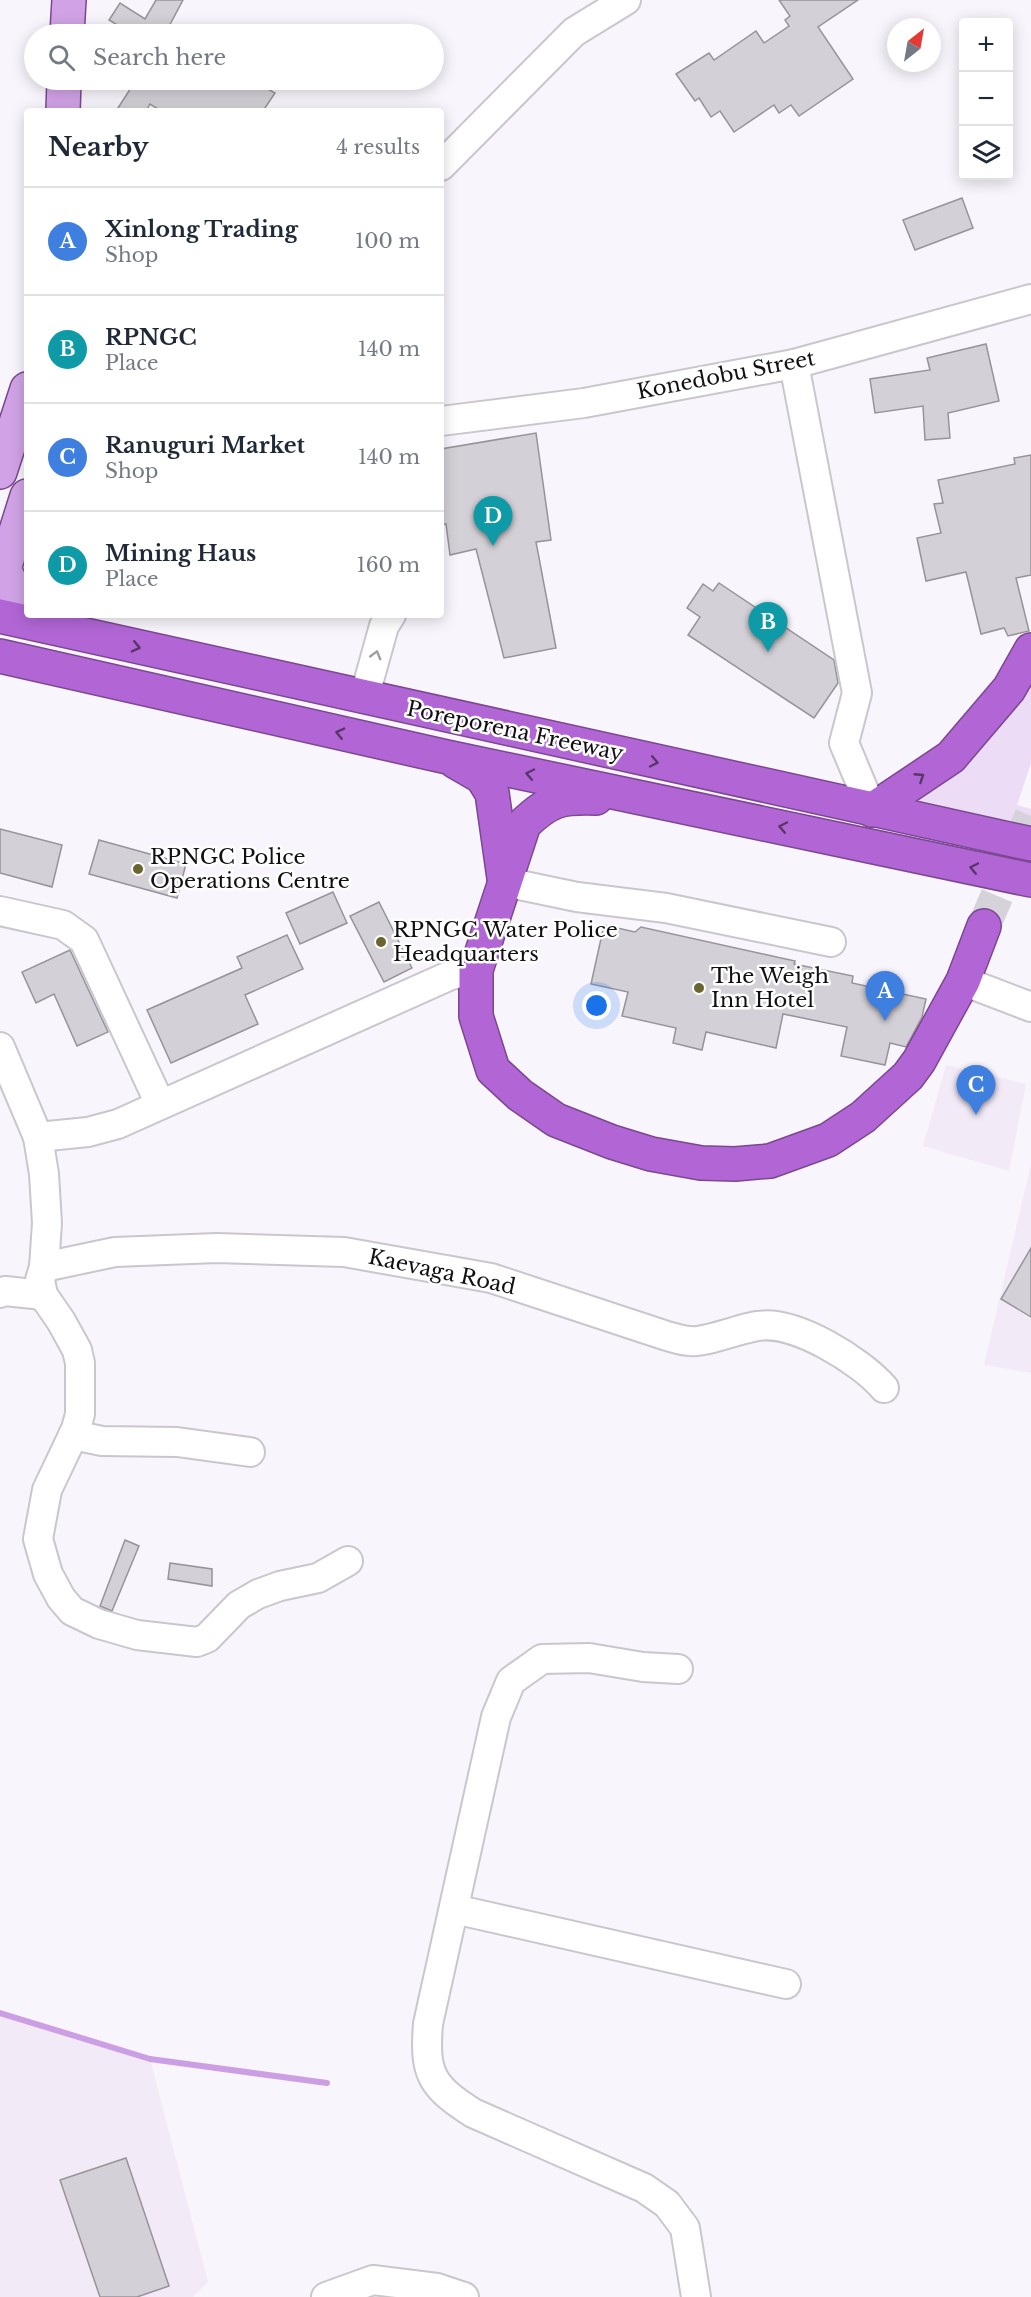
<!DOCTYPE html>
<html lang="en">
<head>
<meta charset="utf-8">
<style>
  :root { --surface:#fff; --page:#f6f6f7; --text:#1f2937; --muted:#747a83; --line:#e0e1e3; --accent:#2563eb }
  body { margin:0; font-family:"Libre Baskerville",serif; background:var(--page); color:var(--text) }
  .controls { position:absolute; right:18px; top:18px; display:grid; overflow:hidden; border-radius:6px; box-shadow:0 3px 15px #0003 }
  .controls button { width:54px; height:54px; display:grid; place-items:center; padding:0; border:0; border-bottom:2px solid var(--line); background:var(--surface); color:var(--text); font:30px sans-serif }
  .compass { position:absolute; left:887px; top:18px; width:54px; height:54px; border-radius:50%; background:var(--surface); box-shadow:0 3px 15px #0003; rotate:31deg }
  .you { position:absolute; left:597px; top:1006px; width:21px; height:21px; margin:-15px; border:4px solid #fff; border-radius:50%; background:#1a73e8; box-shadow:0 0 0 9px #1a73e833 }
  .badge { display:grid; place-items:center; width:39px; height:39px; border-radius:50%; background:var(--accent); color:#fff; font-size:20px; font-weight:700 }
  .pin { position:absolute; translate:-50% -50px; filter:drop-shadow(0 2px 3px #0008) }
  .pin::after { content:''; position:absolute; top:32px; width:21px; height:18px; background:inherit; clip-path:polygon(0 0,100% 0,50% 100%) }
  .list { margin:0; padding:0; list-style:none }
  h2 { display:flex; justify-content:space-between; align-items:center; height:78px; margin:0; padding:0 24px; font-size:26px }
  h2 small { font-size:20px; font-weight:400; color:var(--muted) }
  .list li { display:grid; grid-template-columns:39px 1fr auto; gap:18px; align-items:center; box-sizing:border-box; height:108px; padding:0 24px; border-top:2px solid var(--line) }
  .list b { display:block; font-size:22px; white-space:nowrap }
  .list p { margin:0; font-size:20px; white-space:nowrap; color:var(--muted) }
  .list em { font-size:20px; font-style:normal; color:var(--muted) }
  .icon { flex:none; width:33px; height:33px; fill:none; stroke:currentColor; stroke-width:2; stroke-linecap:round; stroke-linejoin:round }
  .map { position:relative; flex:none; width:1031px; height:2297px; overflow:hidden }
  .search { position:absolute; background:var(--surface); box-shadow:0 3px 15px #0003; left:24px; top:24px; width:420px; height:66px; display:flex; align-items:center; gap:15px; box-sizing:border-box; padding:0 21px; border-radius:33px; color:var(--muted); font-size:22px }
  .panel { position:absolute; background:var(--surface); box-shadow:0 3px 15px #0003; left:24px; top:108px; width:420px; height:510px; border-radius:6px }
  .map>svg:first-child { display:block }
  .built { fill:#f3eaf8 }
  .green { fill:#ecdcf6 }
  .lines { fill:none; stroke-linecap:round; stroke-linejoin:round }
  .stream { stroke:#cc9fe4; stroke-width:6 }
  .building { fill:#d4d0d7; stroke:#98939a; stroke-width:1.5 }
  .highway-tunnel { stroke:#d6d2d9; stroke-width:33; stroke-dasharray:33 16; stroke-linecap:butt }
  .minor-casing { stroke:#cbc6cd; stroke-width:32 }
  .major-casing { stroke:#7a4891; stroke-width:36 }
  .highway-casing { stroke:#7a4891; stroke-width:36 }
  .minor { stroke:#fff; stroke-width:28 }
  .major { stroke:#d1a3e6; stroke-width:33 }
  .highway { stroke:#b266d6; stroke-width:33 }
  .oneway { stroke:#59366a }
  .oneway2 { stroke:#a09fa0 }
  .poi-dot { fill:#696430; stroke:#fff; stroke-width:2 }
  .labels { text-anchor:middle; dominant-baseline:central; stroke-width:5; stroke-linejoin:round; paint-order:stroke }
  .street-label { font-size:21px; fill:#110f12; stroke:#fff }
  .poi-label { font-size:21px; fill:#110f12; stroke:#fff; text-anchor:start }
</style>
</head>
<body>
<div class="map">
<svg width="1031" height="2297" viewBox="0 0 1031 2297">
  <rect width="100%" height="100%" fill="#f9f5fc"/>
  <g class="built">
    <polygon points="946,1065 1026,1084 1009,1171 923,1146"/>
    <polygon points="1031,1164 1031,1373 984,1365"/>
    <polygon points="0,2013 150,2059 208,2282 193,2297 0,2297"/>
  </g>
  <polygon class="green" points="1031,667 1031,763 1017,805 1031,809 1031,827 907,799"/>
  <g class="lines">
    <polyline class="stream" points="0,2013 150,2059 327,2083"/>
  </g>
  <g class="building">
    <polygon points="156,0 183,0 166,32 169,34 132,34 109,20 120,3 145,19"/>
    <polygon points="779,0 858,0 818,27 853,79 799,116 791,105 779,113 774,105 734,132 720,111 711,117 699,98 695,101 676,74 709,53 714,60 756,31 764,43 789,26 785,20 790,16"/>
    <polygon points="136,80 238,80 248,86 252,80 275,93 263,111 161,111 150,104 146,111 116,111"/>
    <polygon points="962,198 973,228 915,250 903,220"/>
    <polygon points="986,344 999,401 948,413 950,438 925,440 923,406 875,413 870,379 930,370 927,358"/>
    <polygon points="536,433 551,540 536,542 556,648 504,658 476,549 450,555 446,524 441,525 441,449"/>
    <polygon points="1031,455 1031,575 1016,578 1029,631 1008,636 1004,628 981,634 966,572 926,581 917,538 941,533 934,504 943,503 938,480 1015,464 1014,458"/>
    <polygon points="719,583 834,660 838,683 814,718 688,635 700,617 687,608 703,584 713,591"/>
    <polygon points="0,829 62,845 52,887 0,873"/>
    <polygon points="99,840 186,864 177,898 89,874"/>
    <polygon points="333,892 347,923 300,944 286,913"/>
    <polygon points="379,902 412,968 384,982 350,916"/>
    <polygon points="604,925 635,932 641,927 795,961 794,964 853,976 852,983 926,999 922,1017 906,1047 890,1043 885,1065 841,1056 847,1027 783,1014 776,1048 706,1032 702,1050 673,1043 676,1028 622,1016 628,992 591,984"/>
    <polygon points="287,935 303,969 245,995 258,1024 171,1063 147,1010 242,968 237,957"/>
    <polygon points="70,950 108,1032 77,1046 54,994 36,1003 22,972"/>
    <polygon points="1031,1248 1031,1317 1001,1299"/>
    <polygon points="125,1540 139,1546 112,1611 100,1606"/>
    <polygon points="170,1563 212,1569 212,1586 168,1579"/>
    <polygon points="126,2158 169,2286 137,2297 100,2297 60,2180"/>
  </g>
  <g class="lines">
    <polyline class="highway-tunnel" points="984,926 1031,816"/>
    <defs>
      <g id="minor">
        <polyline points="441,166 574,32 626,0"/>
        <polyline points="794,364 857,693 844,743 872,810"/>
        <polyline points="441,421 584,403 794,364 1031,299"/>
        <polyline points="364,698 384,626 391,615"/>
        <polyline points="505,882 577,897 666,908 831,942"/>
        <polyline points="0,911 63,925 84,940 160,1104"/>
        <polyline points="963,981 1031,1007"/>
        <polyline points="0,1047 38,1137 44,1174 47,1223 44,1267 40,1280 43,1295 61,1321 77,1350 80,1363 80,1414 76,1429 47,1490 38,1539 48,1574 61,1598 72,1611 99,1624 137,1635 197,1642 207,1638 239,1605 258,1594 280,1586 318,1578 348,1561"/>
        <polyline points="38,1137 88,1132 118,1124 451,975 476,970"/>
        <path d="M44,1267l71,-15 102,-4 127,4 147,26 176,58c8,2 16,5 23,5 15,2 51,-13 68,-15 37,-6 103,35 126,62"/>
        <polyline points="0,1293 5,1291 43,1295"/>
        <polyline points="73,1435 102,1441 177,1442 250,1452"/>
        <path d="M678,1669l-35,-2 -54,-9 -47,1 -31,22 -15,36 -68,307c-4,50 3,62 45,89l171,75 23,16 18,24 11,69"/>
        <polyline points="454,1909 786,1984"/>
        <polyline points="326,2297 373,2280 437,2288 464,2297"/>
      </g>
      <g id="major">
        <polyline points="67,34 69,0"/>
        <polyline points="63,111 64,80"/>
        <polyline points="0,472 27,389"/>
        <polyline points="0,566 4,569 17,596 27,606"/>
        <polyline points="4,569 27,496"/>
      </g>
      <g id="highway">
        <polyline points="0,616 1031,844"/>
        <polyline points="0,656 447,757 1031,880"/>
        <polyline points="456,762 482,777 492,793 504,878"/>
        <path d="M596,798c-35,-1 -46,1 -72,26l-48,146v46l17,54 27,25 36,25 56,22 39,12 50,9 34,1 35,-3 58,-21 35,-23 45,-41 11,-15 44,-80 21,-55"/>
        <polyline points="872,810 951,757 1009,689 1031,650"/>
      </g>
    </defs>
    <use href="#minor" class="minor-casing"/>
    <use href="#major" class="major-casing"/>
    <use href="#highway" class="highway-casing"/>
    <use href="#minor" class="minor"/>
    <use href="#major" class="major"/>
    <use href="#highway" class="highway"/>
  </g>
  <defs><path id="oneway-chevron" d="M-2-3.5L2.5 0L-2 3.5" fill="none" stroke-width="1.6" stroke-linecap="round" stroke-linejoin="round" transform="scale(1.5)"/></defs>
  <g class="oneway">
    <use href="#oneway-chevron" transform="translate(136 647) rotate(13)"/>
    <use href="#oneway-chevron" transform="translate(340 733) rotate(-167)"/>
    <use href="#oneway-chevron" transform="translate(654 762) rotate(12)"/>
    <use href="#oneway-chevron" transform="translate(530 774) rotate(-168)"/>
    <use href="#oneway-chevron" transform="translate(920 777) rotate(-33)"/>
    <use href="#oneway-chevron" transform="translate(783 827) rotate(-168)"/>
    <use href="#oneway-chevron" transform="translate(974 868) rotate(-168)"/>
  </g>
  <use class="oneway2" href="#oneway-chevron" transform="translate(376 655) rotate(-75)"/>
  <g class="poi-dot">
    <circle cx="138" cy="869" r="6"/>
    <circle cx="381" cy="942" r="6"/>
    <circle cx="699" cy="988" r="6"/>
  </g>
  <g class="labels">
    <g class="street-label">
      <text transform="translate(726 375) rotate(-11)">Konedobu Street</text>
      <text transform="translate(515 731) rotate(12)">Poreporena Freeway</text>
      <text transform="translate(442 1272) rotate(12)">Kaevaga Road</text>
    </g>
    <g class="poi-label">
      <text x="150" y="857">RPNGC Police<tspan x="150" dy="24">Operations Centre</tspan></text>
      <text x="393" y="930">RPNGC Water Police<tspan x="393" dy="24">Headquarters</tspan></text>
      <text x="711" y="976">The Weigh<tspan x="711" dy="24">Inn Hotel</tspan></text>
    </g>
  </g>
</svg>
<div class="controls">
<button>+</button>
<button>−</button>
<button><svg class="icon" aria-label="layers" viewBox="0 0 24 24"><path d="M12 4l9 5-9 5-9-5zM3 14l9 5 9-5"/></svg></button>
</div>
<svg class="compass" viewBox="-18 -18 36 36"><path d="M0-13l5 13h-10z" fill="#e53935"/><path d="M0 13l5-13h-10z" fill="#747a83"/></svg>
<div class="you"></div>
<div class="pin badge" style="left:885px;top:1021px;background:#3f7fe0">A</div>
<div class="pin badge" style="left:768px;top:652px;background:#0f9aa8">B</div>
<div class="pin badge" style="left:976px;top:1115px;background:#3f7fe0">C</div>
<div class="pin badge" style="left:493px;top:546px;background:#0f9aa8">D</div>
<div class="search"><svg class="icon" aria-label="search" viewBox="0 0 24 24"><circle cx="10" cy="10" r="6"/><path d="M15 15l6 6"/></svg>Search here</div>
<section class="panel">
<h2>Nearby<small>4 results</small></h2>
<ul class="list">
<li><span class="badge" style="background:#3f7fe0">A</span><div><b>Xinlong Trading</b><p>Shop</p></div><em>100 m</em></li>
<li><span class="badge" style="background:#0f9aa8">B</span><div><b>RPNGC</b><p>Place</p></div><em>140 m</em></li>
<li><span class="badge" style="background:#3f7fe0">C</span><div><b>Ranuguri Market</b><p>Shop</p></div><em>140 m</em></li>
<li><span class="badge" style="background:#0f9aa8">D</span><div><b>Mining Haus</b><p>Place</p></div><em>160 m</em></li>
</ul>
</section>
</div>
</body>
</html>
